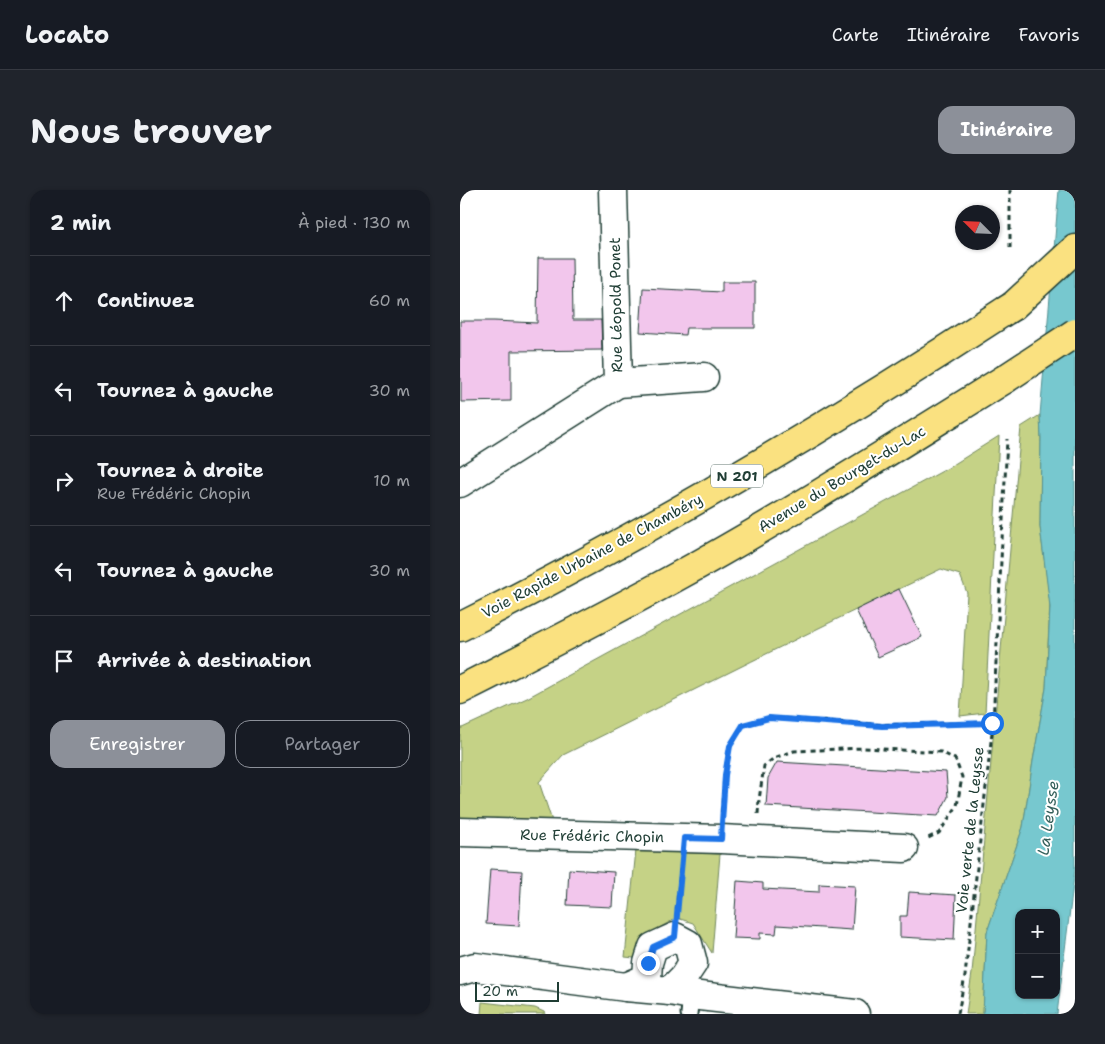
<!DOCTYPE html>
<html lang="fr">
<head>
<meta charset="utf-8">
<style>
  :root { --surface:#171b24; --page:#20242c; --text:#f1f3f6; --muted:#9ea1a6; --line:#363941; --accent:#8c9099 }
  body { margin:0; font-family:"Shantell Sans",sans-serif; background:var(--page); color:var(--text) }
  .controls { position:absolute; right:15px; bottom:15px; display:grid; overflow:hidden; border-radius:10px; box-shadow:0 1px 4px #0004 }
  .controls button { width:45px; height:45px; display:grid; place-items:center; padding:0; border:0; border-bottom:1px solid var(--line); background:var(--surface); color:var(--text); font:25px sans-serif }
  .compass { position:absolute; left:495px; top:15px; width:45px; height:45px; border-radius:50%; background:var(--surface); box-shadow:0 1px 4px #0004; rotate:294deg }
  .scale { position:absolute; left:15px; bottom:12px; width:84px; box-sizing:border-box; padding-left:5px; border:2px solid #1f3d34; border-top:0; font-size:14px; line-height:18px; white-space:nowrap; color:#1f3d34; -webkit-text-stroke:4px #fff; paint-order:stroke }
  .stop { position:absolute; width:15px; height:15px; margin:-11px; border:4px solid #1a73e8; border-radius:50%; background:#fff }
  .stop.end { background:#1a73e8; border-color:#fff; box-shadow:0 1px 5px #0008 }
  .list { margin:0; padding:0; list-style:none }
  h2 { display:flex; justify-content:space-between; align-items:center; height:65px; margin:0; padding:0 20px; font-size:21px }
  h2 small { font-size:16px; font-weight:400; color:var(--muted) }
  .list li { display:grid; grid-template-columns:32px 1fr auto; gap:15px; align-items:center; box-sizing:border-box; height:90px; padding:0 20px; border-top:1px solid var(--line) }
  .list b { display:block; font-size:19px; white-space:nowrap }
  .list p { margin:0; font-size:16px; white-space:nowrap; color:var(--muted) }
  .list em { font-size:16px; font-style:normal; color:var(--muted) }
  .actions { display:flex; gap:10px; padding:15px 20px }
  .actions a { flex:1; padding:11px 0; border:1px solid var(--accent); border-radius:15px; text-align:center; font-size:18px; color:var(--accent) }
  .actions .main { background:var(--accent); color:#fff }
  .icon { flex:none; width:28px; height:28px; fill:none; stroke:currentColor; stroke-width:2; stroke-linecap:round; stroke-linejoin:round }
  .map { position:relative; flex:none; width:615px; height:824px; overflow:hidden; border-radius:15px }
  header { display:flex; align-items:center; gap:30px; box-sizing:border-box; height:70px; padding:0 25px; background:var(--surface); border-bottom:1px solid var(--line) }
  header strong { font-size:24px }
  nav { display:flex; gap:28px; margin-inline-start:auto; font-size:18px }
  .intro { display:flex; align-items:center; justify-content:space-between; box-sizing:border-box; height:120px; padding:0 30px }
  h1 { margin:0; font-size:35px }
  .button { padding:12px 22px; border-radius:15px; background:var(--accent); color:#fff; font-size:18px; font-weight:700 }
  main { display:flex; gap:30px; padding:0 30px }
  aside { flex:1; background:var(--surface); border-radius:15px; box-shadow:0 1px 4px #0004 }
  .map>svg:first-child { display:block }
  .green { fill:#c5d286; stroke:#72885d }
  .water { fill:#77c8cf; stroke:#549091; fill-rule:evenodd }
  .building { fill:#f2c6ec; stroke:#1f3d34 }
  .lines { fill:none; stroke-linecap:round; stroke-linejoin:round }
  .lane-casing { stroke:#1f3d34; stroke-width:19 }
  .street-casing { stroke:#1f3d34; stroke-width:31 }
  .highway-casing { stroke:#1f3d34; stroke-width:31 }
  .path { stroke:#1f3d34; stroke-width:3; stroke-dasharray:5 4; stroke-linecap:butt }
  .lane { stroke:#fff; stroke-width:15 }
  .street { stroke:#fff; stroke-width:28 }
  .highway { stroke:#fae180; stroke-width:28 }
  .highway-bridge-casing { stroke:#1f3d34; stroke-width:31; stroke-linecap:butt }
  .highway-bridge { stroke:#fae180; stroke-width:28 }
  .route { stroke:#1a73e8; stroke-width:6 }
  .labels { text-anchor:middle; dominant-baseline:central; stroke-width:4; stroke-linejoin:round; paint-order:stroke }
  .shield { fill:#fff; stroke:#627771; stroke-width:1 }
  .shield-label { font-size:14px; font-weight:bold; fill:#1f3d34 }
  .street-label { font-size:15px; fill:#1f3d34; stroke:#fff }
  .water-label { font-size:16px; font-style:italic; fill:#35605b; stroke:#fff }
</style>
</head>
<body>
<header>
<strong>Locato</strong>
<nav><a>Carte</a><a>Itinéraire</a><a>Favoris</a></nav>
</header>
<div class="intro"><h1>Nous trouver</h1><a class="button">Itinéraire</a></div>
<main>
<aside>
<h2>2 min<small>À pied · 130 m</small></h2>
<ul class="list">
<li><svg class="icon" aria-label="ahead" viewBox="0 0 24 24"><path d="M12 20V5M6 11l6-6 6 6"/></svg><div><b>Continuez</b></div><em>60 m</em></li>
<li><svg class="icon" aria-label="left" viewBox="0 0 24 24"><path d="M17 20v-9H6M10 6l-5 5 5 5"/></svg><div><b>Tournez à gauche</b></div><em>30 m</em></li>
<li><svg class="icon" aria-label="right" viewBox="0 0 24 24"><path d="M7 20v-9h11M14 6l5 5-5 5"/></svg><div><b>Tournez à droite</b><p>Rue Frédéric Chopin</p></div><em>10 m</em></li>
<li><svg class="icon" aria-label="left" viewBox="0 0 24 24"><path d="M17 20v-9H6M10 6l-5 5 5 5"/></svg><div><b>Tournez à gauche</b></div><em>30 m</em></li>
<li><svg class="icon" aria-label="arrive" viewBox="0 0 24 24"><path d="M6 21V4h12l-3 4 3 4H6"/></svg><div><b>Arrivée à destination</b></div></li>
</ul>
<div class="actions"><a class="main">Enregistrer</a><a>Partager</a></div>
</aside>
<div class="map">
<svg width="615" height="824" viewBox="0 0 615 824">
  <rect width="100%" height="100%" fill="#fff"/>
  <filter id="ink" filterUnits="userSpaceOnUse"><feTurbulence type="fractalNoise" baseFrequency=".02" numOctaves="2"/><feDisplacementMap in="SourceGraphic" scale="10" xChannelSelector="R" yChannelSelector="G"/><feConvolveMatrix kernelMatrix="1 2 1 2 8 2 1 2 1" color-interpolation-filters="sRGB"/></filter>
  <g filter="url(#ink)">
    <g class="green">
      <polygon points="580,225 581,248 580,337 590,412 586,498 573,571 563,637 527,742 523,824 506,824 512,783 561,237"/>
      <path d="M539,246l-14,277 -25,3 7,-123 -7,-18 -19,-6c-127,60 -252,124 -378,186l-24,27 14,42 -93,-4v-91l67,-31 421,-230z"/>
      <polygon points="176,660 260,664 252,763 233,733 217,728 197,739 174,768 165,767"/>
      <polygon points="22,812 75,818 84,822 85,824 21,824"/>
    </g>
    <path class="water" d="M599,0h16v679l-18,145h-74l4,-82 36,-105 10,-66 13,-73 4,-81 -10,-80 1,-89 -1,-23zM559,723h37v82h-37z"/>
    <g class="building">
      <polygon points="78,68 112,68 113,130 141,130 142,160 51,161 51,211 1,212 1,188 0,188 0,131 34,131 77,133"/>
      <polygon points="262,92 295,92 295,138 226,138 225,145 180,142 183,98 262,102"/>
      <polygon points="439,399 462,447 418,467 396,420"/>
      <polygon points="317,572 486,582 488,607 478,626 306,616 308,588"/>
      <polygon points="30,679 62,681 59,736 26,734"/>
      <polygon points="109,679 154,682 152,717 107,715"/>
      <polygon points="277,691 303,693 303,699 359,702 359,694 395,696 392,740 317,735 316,744 300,743 300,749 273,748"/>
      <polygon points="449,702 496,705 494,750 440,747 440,726 447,726"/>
    </g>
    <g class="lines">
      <defs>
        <polyline id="lane" points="229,824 231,805"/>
        <g id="street">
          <polyline points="158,193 244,187"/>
          <polyline points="0,293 158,193 153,0"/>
          <polyline points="0,642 261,649 444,658"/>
          <polyline points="0,781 15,777 166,797 210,801 231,805 395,824"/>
          <polyline points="166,797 187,788 188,773 193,757 215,747 228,754 233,773 223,788 210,801"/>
        </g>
        <g id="highway">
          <polyline points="553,116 615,59"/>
          <path d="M0,437c188,-94 369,-201 545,-316"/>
          <path d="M0,500c73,-37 146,-74 218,-114 111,-61 219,-130 327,-197"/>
        </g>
      </defs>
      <use href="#lane" class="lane-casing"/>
      <use href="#street" class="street-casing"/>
      <use href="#highway" class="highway-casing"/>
      <g class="path">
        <polyline points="550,58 550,0"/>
        <polyline points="262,622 265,585 270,556 283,535 309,528 422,535 533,533"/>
        <polyline points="298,624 299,610 304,576 314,568 334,561 404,558 481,562 495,569 502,587 497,616 479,643 468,648"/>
        <polyline points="217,719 221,676"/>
        <polyline points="498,824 505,786 533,533 547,249"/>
      </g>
      <use href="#lane" class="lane"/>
      <use href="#street" class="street"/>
      <use href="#highway" class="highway"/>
      <defs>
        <g id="highway-bridge">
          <polyline points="545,121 553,116"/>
          <polyline points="545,189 615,143"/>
        </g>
      </defs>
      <use href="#highway-bridge" class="highway-bridge-casing"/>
      <use href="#highway-bridge" class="highway-bridge"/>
    </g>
  </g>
  <g class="lines" filter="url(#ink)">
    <polyline class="route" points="188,773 193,757 215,747 224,648 261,649 265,585 270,556 283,535 309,528 422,536 532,533"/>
  </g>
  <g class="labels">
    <rect class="shield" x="251" y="274.5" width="52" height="23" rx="4"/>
    <g class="shield-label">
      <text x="277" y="286">N 201</text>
    </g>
    <g class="street-label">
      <text transform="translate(156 115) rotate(-91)">Rue Léopold Ponet</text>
      <text transform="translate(382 289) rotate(-31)">Avenue du Bourget-du-Lac</text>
      <text transform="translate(132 366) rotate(-28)">Voie Rapide Urbaine de Chambéry</text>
      <text transform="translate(510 640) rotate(-84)">Voie verte de la Leysse</text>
      <text transform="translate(132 646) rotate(1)">Rue Frédéric Chopin</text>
    </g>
    <g class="water-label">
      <text transform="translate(588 628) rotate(-82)">La Leysse</text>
    </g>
  </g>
</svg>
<div class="controls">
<button>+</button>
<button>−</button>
</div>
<svg class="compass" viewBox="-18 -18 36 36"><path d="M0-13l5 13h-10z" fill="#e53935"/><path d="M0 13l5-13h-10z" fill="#9ea1a6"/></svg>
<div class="scale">20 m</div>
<div class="stop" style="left:532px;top:533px"></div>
<div class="stop end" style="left:188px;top:773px"></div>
</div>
</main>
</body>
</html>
